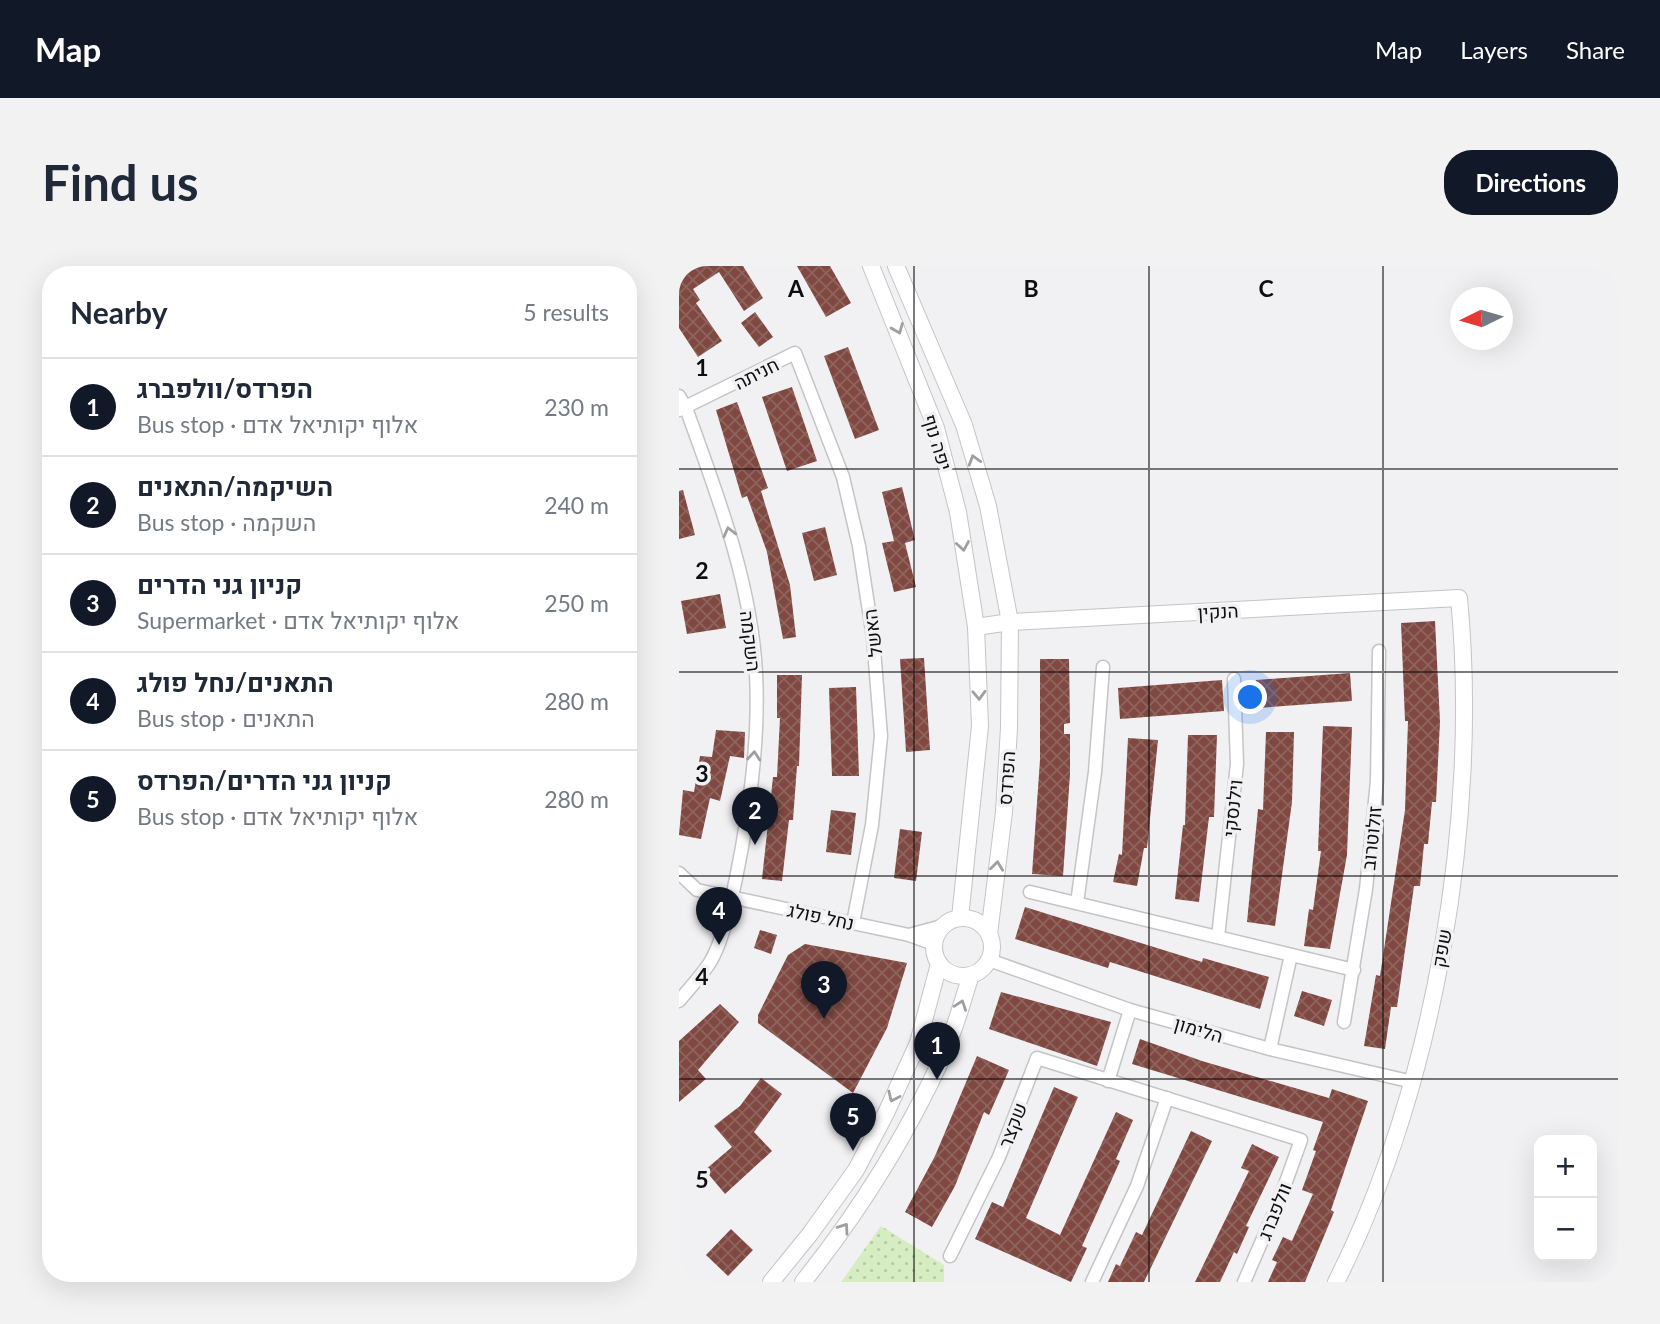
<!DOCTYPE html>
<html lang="en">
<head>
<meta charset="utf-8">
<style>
  :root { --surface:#fff; --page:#f2f2f3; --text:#1f2937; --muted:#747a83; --line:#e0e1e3; --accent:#111827 }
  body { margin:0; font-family:Lato,Heebo,sans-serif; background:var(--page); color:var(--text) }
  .controls { position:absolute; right:21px; bottom:21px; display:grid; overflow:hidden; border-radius:14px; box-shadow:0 7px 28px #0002 }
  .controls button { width:63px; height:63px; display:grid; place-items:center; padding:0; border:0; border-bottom:2px solid var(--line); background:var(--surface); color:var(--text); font:35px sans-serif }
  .compass { position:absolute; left:771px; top:21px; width:63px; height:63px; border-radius:50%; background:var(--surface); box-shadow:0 7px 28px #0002; rotate:265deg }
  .you { position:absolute; left:572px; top:432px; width:24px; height:24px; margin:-18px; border:5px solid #fff; border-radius:50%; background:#1a73e8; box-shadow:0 0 0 10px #1a73e833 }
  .badge { display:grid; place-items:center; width:46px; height:46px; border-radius:50%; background:var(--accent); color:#fff; font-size:23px; font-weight:700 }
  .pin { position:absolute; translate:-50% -58px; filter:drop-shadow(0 2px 4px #0008) }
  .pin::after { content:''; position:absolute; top:37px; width:24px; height:21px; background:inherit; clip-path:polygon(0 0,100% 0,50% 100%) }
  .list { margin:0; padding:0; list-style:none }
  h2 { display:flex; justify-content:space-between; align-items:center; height:91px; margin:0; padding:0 28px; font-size:30px }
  h2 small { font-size:23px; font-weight:400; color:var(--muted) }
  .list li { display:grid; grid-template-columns:46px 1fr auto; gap:21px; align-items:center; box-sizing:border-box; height:98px; padding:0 28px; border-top:2px solid var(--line) }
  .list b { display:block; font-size:26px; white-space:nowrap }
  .list p { margin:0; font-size:23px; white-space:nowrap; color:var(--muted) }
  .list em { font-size:23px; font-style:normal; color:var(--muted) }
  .map { position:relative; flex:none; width:939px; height:1016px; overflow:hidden; border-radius:28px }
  header { display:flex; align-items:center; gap:42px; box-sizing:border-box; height:98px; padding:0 35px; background:var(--accent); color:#fff }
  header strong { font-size:33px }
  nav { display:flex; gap:38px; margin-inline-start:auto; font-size:24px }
  .intro { display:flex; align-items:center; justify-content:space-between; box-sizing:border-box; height:168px; padding:0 42px }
  h1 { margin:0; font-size:49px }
  .button { padding:18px 32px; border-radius:28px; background:var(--accent); color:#fff; font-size:24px; font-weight:700 }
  main { display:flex; gap:42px; padding:0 42px }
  aside { flex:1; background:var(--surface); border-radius:28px; box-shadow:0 7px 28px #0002 }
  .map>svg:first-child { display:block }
  .park { fill:url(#park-dots) }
  .building { fill:url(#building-cross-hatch) }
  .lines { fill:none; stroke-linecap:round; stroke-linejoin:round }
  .minor-casing { stroke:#c4c4c7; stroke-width:15 }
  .tertiary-casing { stroke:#c4c4c7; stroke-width:18 }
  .minor { stroke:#fff; stroke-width:12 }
  .tertiary { stroke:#fff; stroke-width:16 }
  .oneway { stroke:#9f9f9f }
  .grid { fill:none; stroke:#0e0e0f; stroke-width:2; stroke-opacity:0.55 }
  .labels { text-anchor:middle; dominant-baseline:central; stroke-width:7; stroke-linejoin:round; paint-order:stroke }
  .street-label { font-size:19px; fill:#0e0e0f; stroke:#f1f1f4 }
  .grid-label { font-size:23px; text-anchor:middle; font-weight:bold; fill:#0e0e0f; stroke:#f1f1f4; stroke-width:7; stroke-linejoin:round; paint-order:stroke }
</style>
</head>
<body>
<header>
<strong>Map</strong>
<nav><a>Map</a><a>Layers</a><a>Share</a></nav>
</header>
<div class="intro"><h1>Find us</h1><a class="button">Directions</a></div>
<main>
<aside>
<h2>Nearby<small>5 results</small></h2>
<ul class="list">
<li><span class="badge">1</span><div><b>הפרדס/וולפברג</b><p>Bus stop · אלוף יקותיאל אדם</p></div><em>230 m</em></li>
<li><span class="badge">2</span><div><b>השיקמה/התאנים</b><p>Bus stop · השקמה</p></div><em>240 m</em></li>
<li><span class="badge">3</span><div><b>קניון גני הדרים</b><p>Supermarket · אלוף יקותיאל אדם</p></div><em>250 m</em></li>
<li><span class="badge">4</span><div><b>התאנים/נחל פולג</b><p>Bus stop · התאנים</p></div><em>280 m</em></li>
<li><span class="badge">5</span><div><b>קניון גני הדרים/הפרדס</b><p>Bus stop · אלוף יקותיאל אדם</p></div><em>280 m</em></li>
</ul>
</aside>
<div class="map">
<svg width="939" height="1016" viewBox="0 0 939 1016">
  <defs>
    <pattern id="park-dots" width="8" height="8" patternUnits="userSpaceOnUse" patternTransform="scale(1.75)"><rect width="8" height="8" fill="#d6edc2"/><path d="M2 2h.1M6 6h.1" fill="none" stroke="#b6caa6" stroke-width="1.8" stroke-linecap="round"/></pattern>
    <pattern id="building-cross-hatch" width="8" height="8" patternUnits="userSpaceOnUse" patternTransform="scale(1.75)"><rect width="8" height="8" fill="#804841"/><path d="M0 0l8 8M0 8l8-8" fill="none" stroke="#8e645e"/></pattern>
  </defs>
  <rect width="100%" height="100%" fill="#f1f1f4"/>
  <polygon class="park" points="202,960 265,999 265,1016 162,1016"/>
  <g class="building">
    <polygon points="18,0 64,0 84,32 65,45 40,6 14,23 21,34 17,37 43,75 19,91 0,62 0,13"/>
    <polygon points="118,0 151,0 172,37 147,51"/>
    <polygon points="76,46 94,71 80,81 62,57"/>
    <polygon points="169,81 200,164 176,173 145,90"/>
    <polygon points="113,121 138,195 108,205 83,131"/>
    <polygon points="58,136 89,222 82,225 111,319 117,371 104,373 88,286 68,230 63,232 37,144"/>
    <polygon points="223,221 236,274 226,277 237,321 215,326 203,277 215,275 203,226"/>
    <polygon points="4,224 16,269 0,273 0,225"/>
    <polygon points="146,261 158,309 135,315 123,267"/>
    <polygon points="41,328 47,362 8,368 2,335"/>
    <polygon points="756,355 761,456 757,536 753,536 749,578 745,578 741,620 735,620 718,741 712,741 706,783 685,780 697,709 701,710 726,544 729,455 726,455 722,357"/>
    <polygon points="245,392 251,484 227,486 221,393"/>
    <polygon points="361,393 390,393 391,457 385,458 385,468 391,468 391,508 384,610 353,608 361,494"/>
    <polygon points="671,407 673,435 579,442 577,414"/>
    <polygon points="98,409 123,409 120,500 118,500 114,554 110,554 103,615 83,613 94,511 98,511 101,452 98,452"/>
    <polygon points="543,414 545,445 441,453 439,422"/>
    <polygon points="177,421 180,510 153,510 150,422"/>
    <polygon points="644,460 673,461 668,589 651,683 625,680 630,643 634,644 642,585 639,585"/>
    <polygon points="37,464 66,466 65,492 51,490 41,535 31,532 22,573 0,569 4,524 15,526 21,490 33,491"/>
    <polygon points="587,466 615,466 613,536 596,660 568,656 579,543 584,544"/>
    <polygon points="509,469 538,469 535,551 530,551 520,636 496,633 504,559 506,559"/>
    <polygon points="449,472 479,474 468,582 465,582 458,620 434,616 440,588 443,589"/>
    <polygon points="152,544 177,547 172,589 147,586"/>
    <polygon points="221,563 243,566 237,615 215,612"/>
    <polygon points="346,641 523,696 524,692 590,711 581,743 431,696 429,702 336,673"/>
    <polygon points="81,664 98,669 92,688 75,682"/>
    <polygon points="126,678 228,697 208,762 174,827 79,757 79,749 109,689"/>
    <polygon points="623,725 653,734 645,760 615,750"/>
    <polygon points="322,726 432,756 418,800 310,763"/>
    <polygon points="41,738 60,756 19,804 27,813 0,836 0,775"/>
    <polygon points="461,773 523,795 650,832 653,823 689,835 652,944 655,946 626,1016 589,1016 598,996 593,994 604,971 613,975 634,928 623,924 637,885 634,884 644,856 453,798"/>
    <polygon points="298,790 330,804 310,849 305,846 276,920 253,961 226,946 256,890"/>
    <polygon points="82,812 103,828 75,866 93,885 46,928 26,904 53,881 35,860 61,840"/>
    <polygon points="375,821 399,831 347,952 381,969 437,846 454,854 437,893 441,895 403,980 408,982 392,1016 296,973 313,936 324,941"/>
    <polygon points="512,865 533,875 465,1016 429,1016 437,998 441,1000 457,966 463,969"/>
    <polygon points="573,878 600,891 567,960 570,961 558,988 555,986 541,1016 516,1016 570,905 562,902"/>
    <polygon points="52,963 74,984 49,1010 27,989"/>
  </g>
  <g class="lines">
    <defs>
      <g id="minor">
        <path d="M0,130l7,12c31,86 65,173 70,265 3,59 -4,116 -14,174 -6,31 -16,91 -33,117 -9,13 -20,25 -30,37"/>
        <polyline points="0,144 116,87 164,211 180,280 194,371 202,470 193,559 174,657"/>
        <polyline points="0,607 18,624 230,669 255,678"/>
        <polyline points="351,626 675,704"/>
        <polyline points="398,637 416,506 424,401"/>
        <polyline points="230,669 263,660"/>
        <polyline points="539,671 558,498 555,413"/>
        <polyline points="310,694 451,744 591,783 734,816"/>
        <polyline points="665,756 687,623 698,515 700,385"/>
        <polyline points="591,783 612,689"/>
        <polyline points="429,815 451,744"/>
        <polyline points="271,990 320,891 358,792 622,874 599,938 565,1016"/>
        <polyline points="413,1016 458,920 488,832"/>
      </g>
      <g id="tertiary">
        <polyline points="192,0 257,162 279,246 297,361 301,460 281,652"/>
        <polyline points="217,0 285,159 309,240 331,356 330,462 325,546 310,668"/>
        <path d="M297,361l34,-5 449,-24c21,218 -24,489 -123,684"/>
        <circle cx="284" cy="681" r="29"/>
        <polyline points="92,1016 131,968 177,904 207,847 239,777 260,698"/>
        <path d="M124,1016c56,-70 103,-145 140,-226 12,-26 19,-54 28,-81"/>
      </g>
    </defs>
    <use href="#minor" class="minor-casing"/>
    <use href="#tertiary" class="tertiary-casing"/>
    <use href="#minor" class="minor"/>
    <use href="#tertiary" class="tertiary"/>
  </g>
  <defs><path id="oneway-chevron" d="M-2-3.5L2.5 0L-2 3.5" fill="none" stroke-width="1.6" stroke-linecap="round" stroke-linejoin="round" transform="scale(1.75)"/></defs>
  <g class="oneway">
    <use href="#oneway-chevron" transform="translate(219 63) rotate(68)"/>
    <use href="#oneway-chevron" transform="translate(295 194) rotate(-107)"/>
    <use href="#oneway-chevron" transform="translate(50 266) rotate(-104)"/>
    <use href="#oneway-chevron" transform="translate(284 280) rotate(81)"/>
    <use href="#oneway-chevron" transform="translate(300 429) rotate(88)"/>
    <use href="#oneway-chevron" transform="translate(75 490) rotate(-85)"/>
    <use href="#oneway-chevron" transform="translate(318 600) rotate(-83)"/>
    <use href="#oneway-chevron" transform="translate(282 739) rotate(-71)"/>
    <use href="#oneway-chevron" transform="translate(214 831) rotate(115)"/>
    <use href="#oneway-chevron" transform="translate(165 962) rotate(-55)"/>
  </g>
  <path class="grid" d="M235,0v1016M470,0v1016M704,0v1016M0,203h939M0,406h939M0,610h939M0,813h939"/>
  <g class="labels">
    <g class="street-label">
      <text transform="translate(77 107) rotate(-27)">חניתה</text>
      <text transform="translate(259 176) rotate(73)">יפה נוף</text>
      <text transform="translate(539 345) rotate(-3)">הנקין</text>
      <text transform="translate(193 367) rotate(-97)">האשל</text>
      <text transform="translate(72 375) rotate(83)">השקמה</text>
      <text transform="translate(327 512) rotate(-86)">הפרדס</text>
      <text transform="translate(553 542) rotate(-84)">וילנסקי</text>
      <text transform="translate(692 572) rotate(-84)">זולוטרוב</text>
      <text transform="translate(142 650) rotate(12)">נחל פולג</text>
      <text transform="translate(762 682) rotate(-80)">שפק</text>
      <text transform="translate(520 763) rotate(16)">הלימון</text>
      <text transform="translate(333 859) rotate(-69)">שקצר</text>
      <text transform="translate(595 945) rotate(-68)">וולפברג</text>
    </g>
  </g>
  <g class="grid-label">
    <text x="117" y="31">A</text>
    <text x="352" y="31">B</text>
    <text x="587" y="31">C</text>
    <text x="23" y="110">1</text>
    <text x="23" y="313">2</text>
    <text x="23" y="516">3</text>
    <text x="23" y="719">4</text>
    <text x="23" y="922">5</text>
  </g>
</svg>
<div class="controls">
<button>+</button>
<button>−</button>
</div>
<svg class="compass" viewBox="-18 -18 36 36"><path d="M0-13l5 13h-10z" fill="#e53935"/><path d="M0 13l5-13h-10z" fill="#747a83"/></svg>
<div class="you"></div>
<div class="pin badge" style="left:258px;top:814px">1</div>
<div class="pin badge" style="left:76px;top:579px">2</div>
<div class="pin badge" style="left:145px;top:753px">3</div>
<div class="pin badge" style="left:40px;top:679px">4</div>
<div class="pin badge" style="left:174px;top:885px">5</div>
</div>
</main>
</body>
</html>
